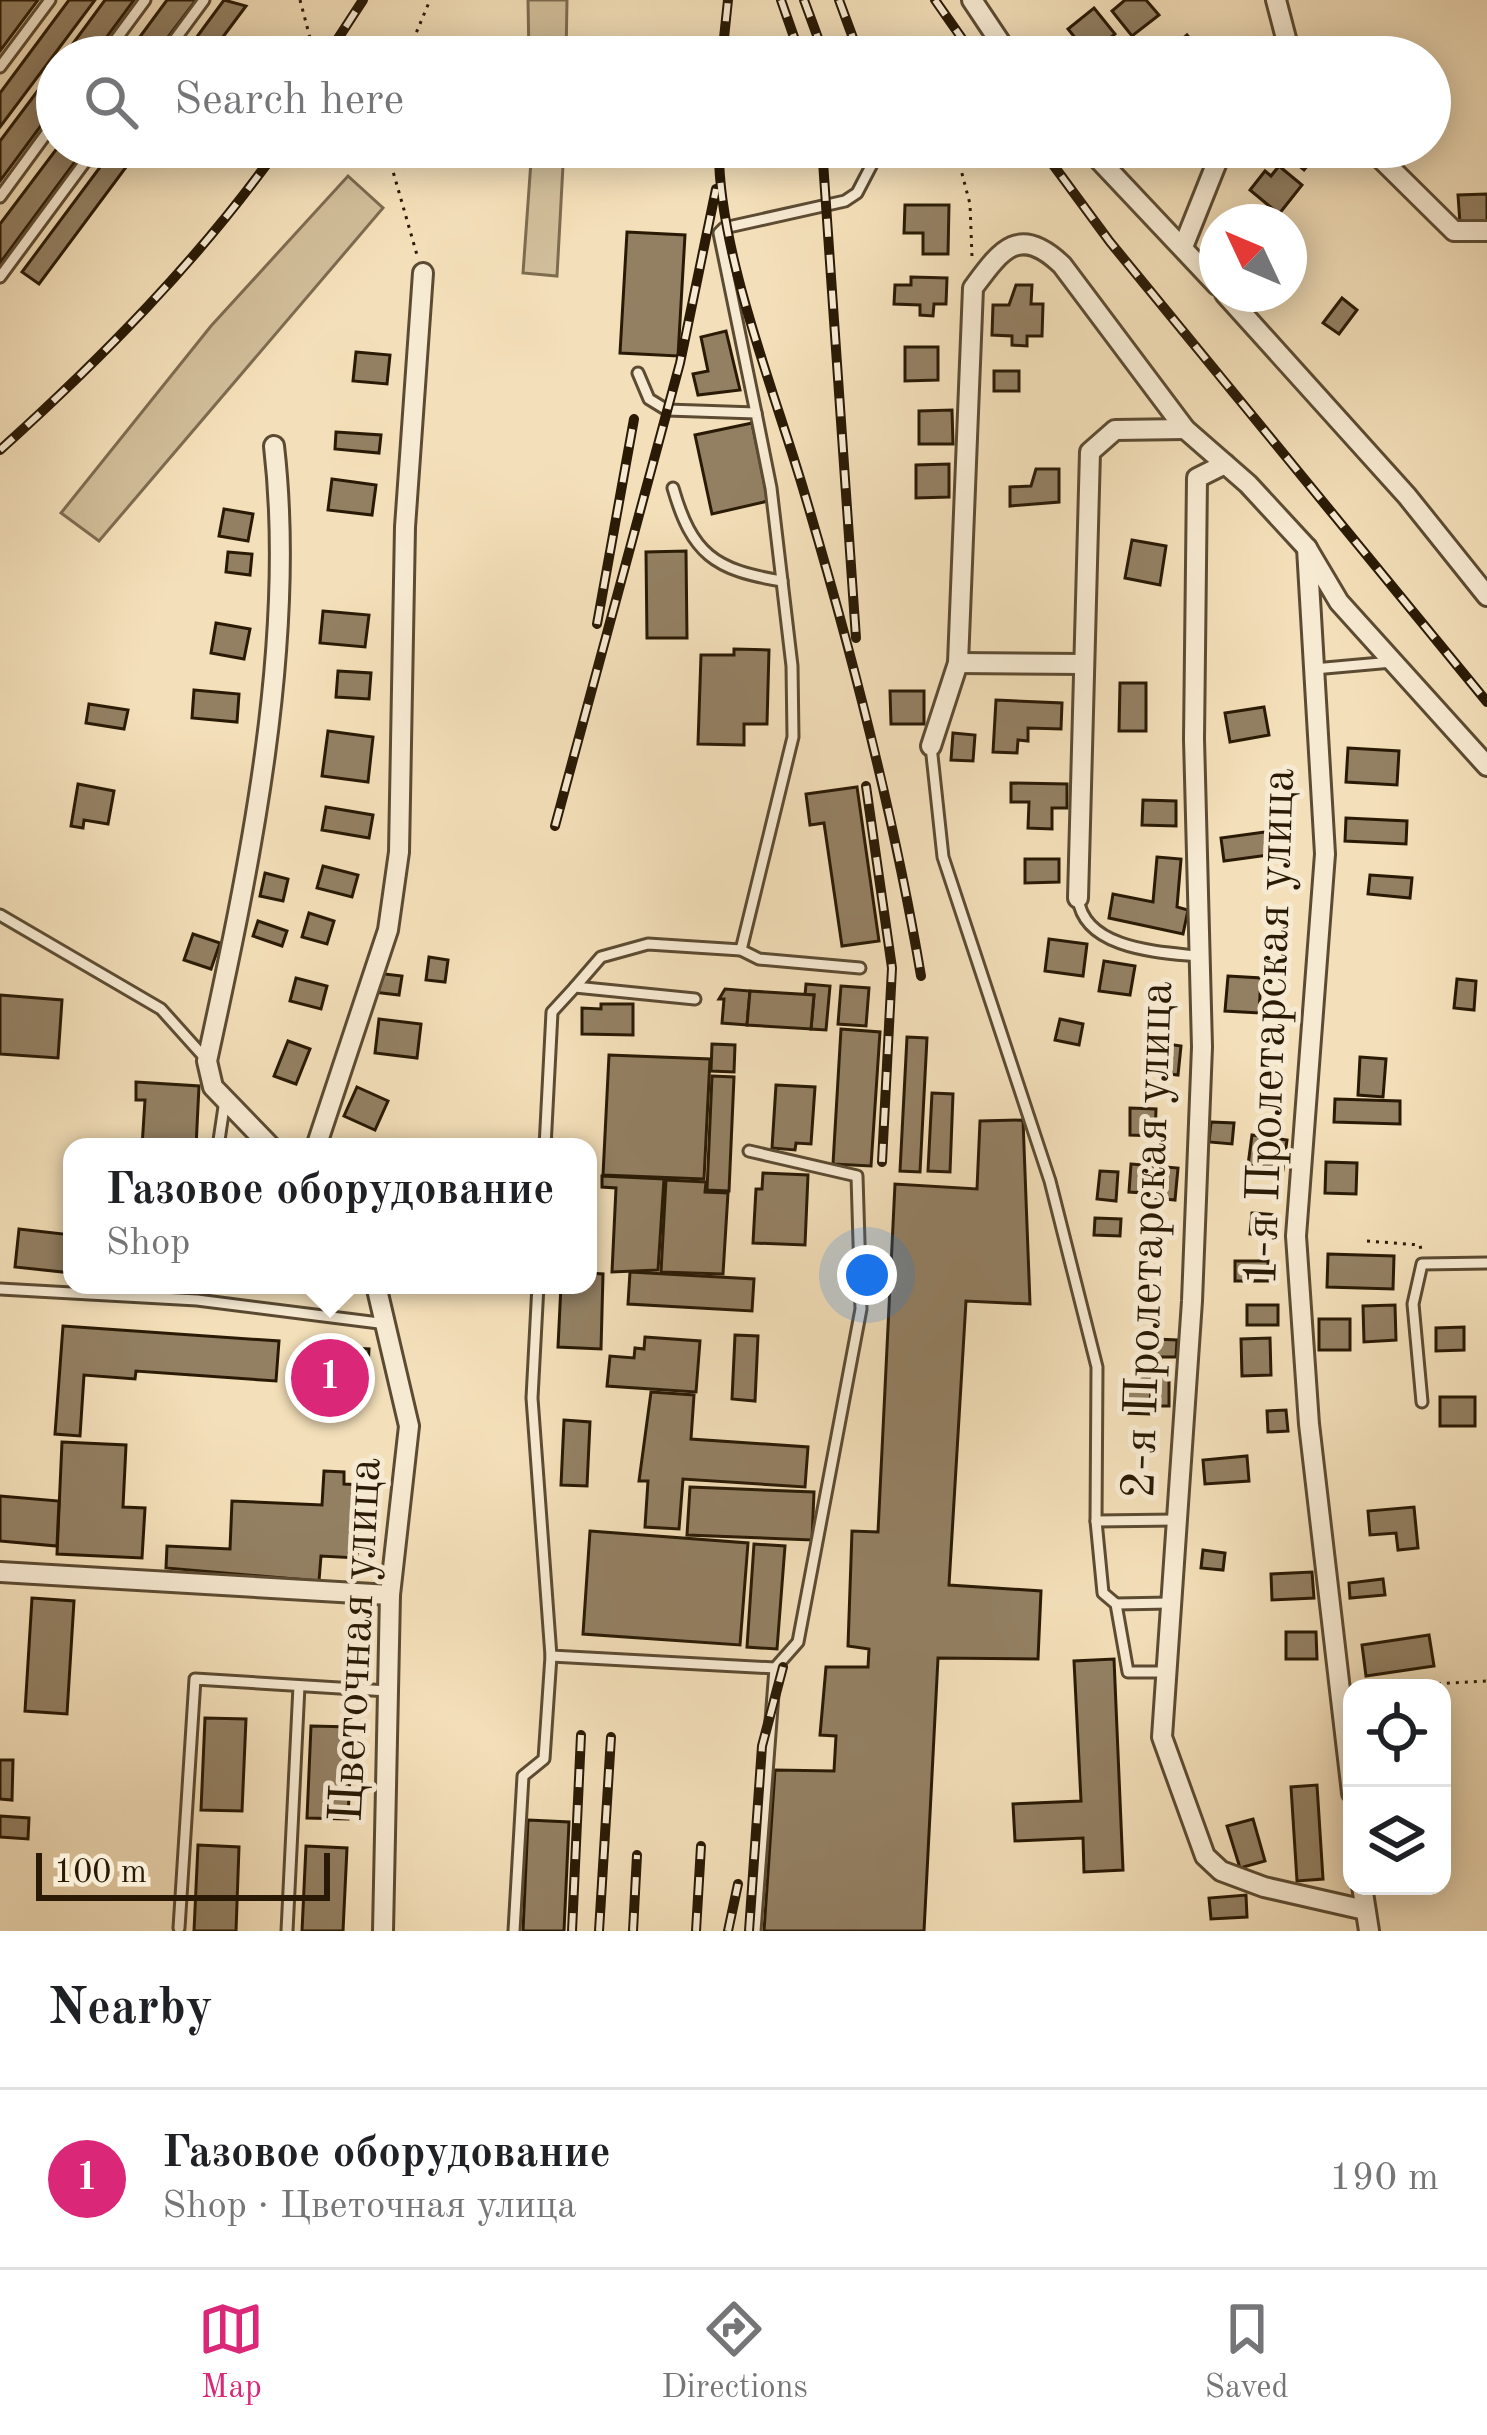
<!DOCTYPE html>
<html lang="en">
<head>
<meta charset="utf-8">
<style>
  :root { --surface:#fff; --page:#f2f2f2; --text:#202124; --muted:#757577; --line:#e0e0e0; --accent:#db2777 }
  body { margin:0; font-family:"Old Standard TT",serif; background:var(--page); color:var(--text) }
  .controls { position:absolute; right:36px; bottom:36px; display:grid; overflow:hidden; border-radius:24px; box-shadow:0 6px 30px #0003 }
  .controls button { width:108px; height:108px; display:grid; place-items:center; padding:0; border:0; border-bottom:3px solid var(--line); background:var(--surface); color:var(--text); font:60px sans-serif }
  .compass { position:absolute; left:1199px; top:204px; width:108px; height:108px; border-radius:50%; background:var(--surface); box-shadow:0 6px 30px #0003; rotate:314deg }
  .scale { position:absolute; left:36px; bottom:30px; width:294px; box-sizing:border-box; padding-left:12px; border:6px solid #2a1a05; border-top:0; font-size:33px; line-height:42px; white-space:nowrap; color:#2a1a05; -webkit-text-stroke:9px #f7ead2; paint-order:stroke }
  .you { position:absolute; left:867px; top:1275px; width:42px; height:42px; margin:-30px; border:9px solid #fff; border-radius:50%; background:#1a73e8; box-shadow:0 0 0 18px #1a73e833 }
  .badge { display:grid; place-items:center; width:78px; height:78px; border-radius:50%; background:var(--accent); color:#fff; font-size:39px; font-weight:700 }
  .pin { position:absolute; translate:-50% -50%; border:6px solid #fff; box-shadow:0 3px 12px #0006 }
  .popup { position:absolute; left:63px; top:1138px; width:534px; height:156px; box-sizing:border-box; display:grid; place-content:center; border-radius:24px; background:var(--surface); filter:drop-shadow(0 3px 9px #0005); font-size:39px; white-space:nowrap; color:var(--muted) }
  .popup b { font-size:45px; color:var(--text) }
  .popup::after { content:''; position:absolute; left:50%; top:100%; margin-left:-24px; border:24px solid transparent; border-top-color:var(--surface) }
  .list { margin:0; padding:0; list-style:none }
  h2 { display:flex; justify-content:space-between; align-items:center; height:156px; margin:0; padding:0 48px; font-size:51px }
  h2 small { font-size:39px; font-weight:400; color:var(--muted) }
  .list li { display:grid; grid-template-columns:78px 1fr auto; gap:36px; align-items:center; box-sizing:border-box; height:180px; padding:0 48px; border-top:3px solid var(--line) }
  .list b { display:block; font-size:45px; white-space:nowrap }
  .list p { margin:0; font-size:39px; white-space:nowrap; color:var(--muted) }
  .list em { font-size:39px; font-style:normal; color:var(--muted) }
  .icon { flex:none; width:66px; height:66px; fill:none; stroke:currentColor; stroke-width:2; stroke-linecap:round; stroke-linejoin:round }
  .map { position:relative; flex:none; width:1487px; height:1931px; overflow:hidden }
  .search { position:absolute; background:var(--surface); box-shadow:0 6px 30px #0003; left:36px; right:36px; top:36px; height:132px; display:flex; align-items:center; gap:30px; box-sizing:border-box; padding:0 42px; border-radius:66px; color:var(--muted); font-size:45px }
  .sheet { height:336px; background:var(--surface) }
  nav { display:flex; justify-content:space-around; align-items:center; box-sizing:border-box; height:168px; border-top:3px solid var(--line); background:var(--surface); font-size:33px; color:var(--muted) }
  nav a { display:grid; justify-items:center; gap:6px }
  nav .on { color:var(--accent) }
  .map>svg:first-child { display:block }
  .green { fill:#d1be9a; stroke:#7e6c50; stroke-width:3 }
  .building { fill:#938063; stroke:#2a1a05; stroke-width:3 }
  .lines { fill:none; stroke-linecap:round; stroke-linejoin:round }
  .service-casing { stroke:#5c4b32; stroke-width:15 }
  .minor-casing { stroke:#5c4b32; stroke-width:24 }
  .path { stroke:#2a1a05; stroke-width:3; stroke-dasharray:3 6; stroke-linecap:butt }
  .service { stroke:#f7ead2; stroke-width:9 }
  .minor { stroke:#f7ead2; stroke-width:18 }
  .rail-casing { stroke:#2a1a05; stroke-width:10 }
  .rail { stroke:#f7ead2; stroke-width:6; stroke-dasharray:18; stroke-linecap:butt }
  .labels { text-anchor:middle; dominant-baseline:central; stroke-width:10; stroke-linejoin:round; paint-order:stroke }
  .street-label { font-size:48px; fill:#2a1a05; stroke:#f7ead2 }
</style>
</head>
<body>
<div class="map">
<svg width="1487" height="1931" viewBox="0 0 1487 1931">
  <rect width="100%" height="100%" fill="#f3dfb9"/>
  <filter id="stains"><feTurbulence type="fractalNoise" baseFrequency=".00167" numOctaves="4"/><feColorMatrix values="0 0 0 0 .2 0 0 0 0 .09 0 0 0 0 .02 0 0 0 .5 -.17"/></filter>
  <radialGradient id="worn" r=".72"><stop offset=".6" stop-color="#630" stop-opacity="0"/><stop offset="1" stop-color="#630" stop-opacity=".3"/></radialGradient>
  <g class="green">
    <polygon points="528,0 567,0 566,57 529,57"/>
    <polygon points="532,147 564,147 557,276 523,273"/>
    <polygon points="348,176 383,208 99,541 61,513 211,326"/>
  </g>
  <g class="building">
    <polygon points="0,0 38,0 0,51"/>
    <polygon points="69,0 95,0 0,127 0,93"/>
    <polygon points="105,0 134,0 92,57 63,57"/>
    <polygon points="167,0 196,0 153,57 125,57"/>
    <polygon points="224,0 246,6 208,57 182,57"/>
    <polygon points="1125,0 1146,0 1159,15 1132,36 1112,11"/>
    <polygon points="1094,8 1115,34 1089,55 1068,29"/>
    <polygon points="1187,35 1205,57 1161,57"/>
    <polygon points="57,65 57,104 0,181 0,141"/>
    <polygon points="58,147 86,147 0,263 0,224"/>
    <polygon points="115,147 141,147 39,284 22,272"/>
    <polygon points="1276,147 1323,147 1304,170"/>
    <polygon points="1279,166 1302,185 1279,214 1250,190 1265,171 1271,176"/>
    <polygon points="1487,194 1487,222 1460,223 1458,195"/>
    <polygon points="905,205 949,205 948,254 923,254 923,233 904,233"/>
    <polygon points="627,232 685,235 678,356 620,353"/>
    <polygon points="911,277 947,278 946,304 934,304 933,316 920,315 920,305 894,304 895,285 911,285"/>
    <polygon points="1016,285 1032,285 1031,304 1043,304 1042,336 1027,336 1027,346 1012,345 1012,336 992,335 993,305 1009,305"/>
    <polygon points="1342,298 1357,310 1339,334 1323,323"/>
    <polygon points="726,331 740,390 698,395 693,374 708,371 701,337"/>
    <polygon points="905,347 938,347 938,380 905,381"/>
    <polygon points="356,352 390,355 387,384 353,381"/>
    <rect x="994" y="371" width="25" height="20"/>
    <polygon points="952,410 953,444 919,444 919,411"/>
    <polygon points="752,423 768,501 712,514 695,435"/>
    <polygon points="336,432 381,435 379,453 335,449"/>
    <polygon points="949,464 949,497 916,498 916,465"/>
    <polygon points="1036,469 1059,469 1059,502 1010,506 1010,487 1031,486"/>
    <polygon points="332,479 376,485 372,515 328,510"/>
    <polygon points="224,509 253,514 248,541 219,536"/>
    <polygon points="1132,540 1166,546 1160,585 1125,578"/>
    <polygon points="686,551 687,638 647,638 646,552"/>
    <polygon points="228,552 252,554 250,575 226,572"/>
    <polygon points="323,611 369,615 365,647 320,643"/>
    <polygon points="216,623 250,629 244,659 211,653"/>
    <polygon points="734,649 769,650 767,724 744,724 744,745 698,744 701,655 734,655"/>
    <polygon points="338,671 371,673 369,699 336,697"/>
    <polygon points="1120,683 1146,683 1146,731 1119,731"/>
    <polygon points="194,690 239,694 237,722 192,718"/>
    <polygon points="890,691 924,691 924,724 891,724"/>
    <polygon points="996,700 1062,703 1061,729 1028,728 1028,741 1018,740 1017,753 993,752"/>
    <polygon points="89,704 128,710 124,729 86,723"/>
    <polygon points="1264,707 1269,735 1230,742 1225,713"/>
    <polygon points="328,731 373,737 368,782 322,776"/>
    <polygon points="953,733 975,735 973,761 951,760"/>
    <polygon points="1348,748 1399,751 1397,785 1346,782"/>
    <polygon points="1011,783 1067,784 1067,808 1052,808 1052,829 1028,828 1029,802 1011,802"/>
    <polygon points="78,784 114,791 108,824 84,820 83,828 71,826"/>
    <polygon points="857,787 879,941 842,946 824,823 810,825 806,794"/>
    <polygon points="1143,800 1176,801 1176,826 1142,825"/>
    <polygon points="326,807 373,815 369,838 322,830"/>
    <polygon points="1346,818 1407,821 1406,844 1345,841"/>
    <polygon points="1280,830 1283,853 1224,861 1221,838"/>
    <polygon points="1157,857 1181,859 1177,907 1188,910 1183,934 1109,918 1113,894 1153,902"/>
    <polygon points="1025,859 1059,859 1059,882 1025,883"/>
    <polygon points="323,866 358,875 352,897 317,888"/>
    <polygon points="265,873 288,879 283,901 260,896"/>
    <polygon points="1370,875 1412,878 1410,898 1368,894"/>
    <polygon points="309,913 334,921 327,944 302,937"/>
    <polygon points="258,921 287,931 282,946 253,936"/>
    <polygon points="193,934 220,943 211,969 184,960"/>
    <polygon points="1049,939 1087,944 1083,976 1045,971"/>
    <polygon points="429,957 448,960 445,982 426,980"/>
    <polygon points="1104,961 1135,966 1130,995 1099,991"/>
    <polygon points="376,973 402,976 399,995 373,992"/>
    <polygon points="1228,976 1261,978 1259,1013 1225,1011"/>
    <polygon points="296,978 327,986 321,1009 290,1001"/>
    <polygon points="1457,979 1476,981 1474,1010 1454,1008"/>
    <polygon points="806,984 830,986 826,1030 811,1029 814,995 805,995"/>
    <polygon points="841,986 869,988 866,1026 838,1024"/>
    <polygon points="725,989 750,991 747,1025 722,1023 724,999 719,999"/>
    <polygon points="750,991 814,995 811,1029 747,1025"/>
    <polygon points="0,995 62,1000 58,1058 0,1054"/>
    <polygon points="601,1004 633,1004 633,1035 582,1034 582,1008 601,1009"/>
    <polygon points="379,1019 421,1024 417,1058 375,1053"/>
    <polygon points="1060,1019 1083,1024 1079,1045 1055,1040"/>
    <polygon points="841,1029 880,1032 871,1166 833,1164"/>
    <polygon points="907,1037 927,1038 920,1172 900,1171"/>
    <polygon points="288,1041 310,1049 296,1084 274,1076"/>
    <polygon points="1154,1042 1181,1046 1178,1075 1151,1072"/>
    <polygon points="712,1044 735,1045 734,1072 711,1071"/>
    <polygon points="609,1055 710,1059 704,1179 603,1175"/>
    <polygon points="1360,1057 1386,1059 1383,1097 1358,1095"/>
    <polygon points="712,1076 734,1077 729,1191 707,1190"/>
    <polygon points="136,1082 199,1086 196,1147 142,1147 145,1100 136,1100"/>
    <polygon points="776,1085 815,1087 811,1144 796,1143 795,1150 772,1148"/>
    <polygon points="357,1087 388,1101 375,1130 344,1116"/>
    <polygon points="932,1093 953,1094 950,1172 928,1171"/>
    <polygon points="1335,1099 1400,1101 1400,1124 1334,1122"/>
    <polygon points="1130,1108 1156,1109 1155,1136 1130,1135"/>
    <polygon points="1023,1120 1030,1304 966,1301 949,1585 1041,1591 1038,1659 938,1658 924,1931 764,1931 775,1770 834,1771 836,1736 820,1735 826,1667 868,1667 869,1649 848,1646 852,1531 878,1532 895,1184 977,1189 980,1121"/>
    <polygon points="1211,1122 1234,1123 1232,1144 1209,1142"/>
    <polygon points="1252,1135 1287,1140 1283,1170 1248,1165"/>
    <polygon points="1326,1162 1357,1163 1356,1194 1325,1193"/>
    <polygon points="1131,1164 1178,1168 1175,1200 1156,1198 1155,1207 1143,1206 1144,1193 1129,1192"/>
    <polygon points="1100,1171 1118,1172 1116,1201 1097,1199"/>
    <polygon points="763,1173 808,1175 805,1245 753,1243 756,1189 762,1189"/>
    <polygon points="602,1176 664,1179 658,1270 612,1272 616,1188 602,1187"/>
    <polygon points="666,1180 706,1182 705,1192 728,1193 723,1274 661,1272"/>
    <polygon points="1252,1213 1277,1215 1275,1237 1250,1234"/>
    <polygon points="1095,1218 1121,1219 1120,1236 1094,1235"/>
    <polygon points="19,1229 72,1235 72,1273 15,1267"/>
    <polygon points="1328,1254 1394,1256 1393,1289 1327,1287"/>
    <rect x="1235" y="1261" width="33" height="20"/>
    <polygon points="630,1272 754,1279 752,1311 628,1304"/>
    <polygon points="588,1273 603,1274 601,1349 558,1347 561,1285 588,1285"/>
    <rect x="1247" y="1305" width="31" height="20"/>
    <polygon points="1395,1305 1396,1340 1364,1342 1363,1306"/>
    <rect x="1319" y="1319" width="31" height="31"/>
    <polygon points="63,1326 279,1341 276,1381 136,1371 135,1379 84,1375 80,1436 55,1434"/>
    <polygon points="1464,1327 1464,1350 1436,1351 1436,1328"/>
    <polygon points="735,1335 758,1336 755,1401 732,1399"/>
    <polygon points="645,1337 700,1341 696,1392 607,1386 610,1356 634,1358 635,1348 644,1349"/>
    <polygon points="1270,1338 1271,1375 1242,1376 1241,1339"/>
    <polygon points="1155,1339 1177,1340 1176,1357 1155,1357"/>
    <polygon points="302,1346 369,1349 368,1368 360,1368 359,1391 300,1389"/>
    <polygon points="1161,1360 1161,1366 1169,1366 1169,1406 1150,1406 1151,1390 1138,1389 1138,1366"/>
    <polygon points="1126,1389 1151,1390 1149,1414 1124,1413"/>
    <polygon points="651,1392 694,1395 691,1439 808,1447 805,1487 683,1479 679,1529 645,1527 648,1481 639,1481"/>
    <rect x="1440" y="1397" width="35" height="29"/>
    <polygon points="1286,1410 1288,1431 1268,1432 1267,1411"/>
    <polygon points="564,1420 590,1422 587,1486 561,1485"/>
    <polygon points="62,1442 126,1445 123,1507 145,1508 142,1558 57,1554"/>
    <polygon points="1247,1456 1249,1481 1205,1484 1203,1460"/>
    <polygon points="324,1471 344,1472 344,1484 362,1485 357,1558 321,1556 319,1581 166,1568 167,1546 230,1549 232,1501 322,1505"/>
    <polygon points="690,1487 814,1492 812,1540 687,1535"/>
    <polygon points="0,1496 59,1501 57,1546 0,1541"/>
    <polygon points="1414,1507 1418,1548 1398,1550 1396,1533 1370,1535 1368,1511"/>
    <polygon points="590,1531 748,1543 740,1645 583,1634"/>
    <polygon points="754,1544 785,1546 777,1649 747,1647"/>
    <polygon points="1203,1550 1225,1553 1223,1570 1201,1568"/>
    <polygon points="1312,1572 1314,1598 1272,1600 1271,1574"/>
    <polygon points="1383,1579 1385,1595 1350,1598 1349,1583"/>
    <polygon points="32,1598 74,1601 67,1714 25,1711"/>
    <polygon points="1286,1632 1316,1632 1317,1659 1286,1659"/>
    <polygon points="1429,1635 1434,1666 1366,1676 1362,1645"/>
    <polygon points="1114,1659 1123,1870 1084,1872 1083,1838 1015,1841 1013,1804 1081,1801 1074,1661"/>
    <polygon points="205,1718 246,1719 242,1811 201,1810"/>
    <polygon points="311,1726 352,1727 348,1819 307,1818"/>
    <polygon points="0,1760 13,1760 12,1800 0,1799"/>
    <polygon points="1317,1785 1323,1879 1297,1881 1291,1787"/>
    <polygon points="0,1816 29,1818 28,1839 0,1837"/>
    <polygon points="1253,1819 1265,1861 1240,1868 1227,1826"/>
    <polygon points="528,1820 569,1822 564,1931 523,1931"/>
    <polygon points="198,1845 239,1847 236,1931 194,1931"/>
    <polygon points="306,1846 347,1848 343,1931 302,1931"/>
    <polygon points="1246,1895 1247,1917 1211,1919 1209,1898"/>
  </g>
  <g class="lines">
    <defs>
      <g id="service">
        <polyline points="103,57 145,0"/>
        <polyline points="162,57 204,0"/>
        <polyline points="0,67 50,0"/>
        <polyline points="0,197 57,119"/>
        <polyline points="0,277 96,147"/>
        <polyline points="756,413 719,233 724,228 845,201 857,193 881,147"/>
        <path d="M673,488c19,66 41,82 109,93"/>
        <polyline points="1314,669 1392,662"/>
        <polyline points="931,746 943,857 1050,1181 1097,1367 1096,1521 1176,1520"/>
        <path d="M1078,898c6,51 80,54 119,58"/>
        <polyline points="0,915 161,1009 205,1058"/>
        <polyline points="741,950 759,959 860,968"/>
        <polyline points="575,987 601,957 648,944 741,950 793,737 792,666 771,488 756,413 667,410 649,399 638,373"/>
        <polyline points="218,1147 225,1100"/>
        <polyline points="545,1147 552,1012 575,987 695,999"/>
        <polyline points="749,1151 857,1176 861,1309 798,1642 775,1668 755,1931"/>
        <polyline points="538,1285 532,1398 551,1656 775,1668"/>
        <polyline points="0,1289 197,1300 387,1324"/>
        <polyline points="1422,1402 1413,1304 1422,1264 1487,1263"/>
        <polyline points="1096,1521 1103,1593 1116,1604 1128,1672 1166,1672"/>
        <polyline points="1116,1604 1170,1603"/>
        <polyline points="179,1928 195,1679 388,1691"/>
        <polyline points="287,1931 299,1686"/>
        <polyline points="514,1931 523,1776 544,1759 551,1656"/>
      </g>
      <g id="minor">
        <polyline points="972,0 1010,57"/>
        <polyline points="1276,0 1287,42 1298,57"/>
        <polyline points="1087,147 1217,285"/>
        <polyline points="1369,147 1454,231 1487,231"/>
        <polyline points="1183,247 1223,147"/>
        <polyline points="1225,294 1407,496 1487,596"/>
        <polyline points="1225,464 1197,478 1194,739 1202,1047 1192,1301 1162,1737 1205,1856 1221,1871 1264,1887 1365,1910"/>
        <polyline points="1307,548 1325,854 1296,1236 1309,1424 1352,1793"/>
        <polyline points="958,663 1083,664"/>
        <path d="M931,746l27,-83 15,-375c28,-38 46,-64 89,-23l123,164 63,55 59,64 32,54 148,164"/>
        <polyline points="1078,898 1090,452 1115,430 1185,429"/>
        <path d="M271,1147l-58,-60 -6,-26c42,-193 90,-418 67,-615"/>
        <polyline points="316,1147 388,930 399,852 405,527 423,273"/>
        <polyline points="376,1285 409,1426 390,1595 383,1931"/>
        <polyline points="0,1572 390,1595"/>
        <polyline points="1362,1886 1369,1931"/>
      </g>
    </defs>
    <use href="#service" class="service-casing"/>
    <use href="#minor" class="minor-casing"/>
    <g class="path">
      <polyline points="300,0 314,53 320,57"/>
      <polyline points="406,57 430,0"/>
      <polyline points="386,147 417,255"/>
      <polyline points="955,147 970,204 972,257"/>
      <polyline points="1367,1241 1420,1245 1421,1250"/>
      <polyline points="1357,1688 1487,1681"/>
    </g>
    <use href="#service" class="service"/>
    <use href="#minor" class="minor"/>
    <defs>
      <g id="rail">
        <polyline points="781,0 801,57"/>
        <polyline points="804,0 825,57"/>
        <polyline points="839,0 860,57"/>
        <polyline points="935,0 975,57"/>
        <polyline points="326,57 363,0"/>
        <polyline points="722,57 728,0"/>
        <path d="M719,147c-2,99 54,241 83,338 48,161 91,325 119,491"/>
        <polyline points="822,147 856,638"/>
        <polyline points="1040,147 1110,242 1487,702"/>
        <path d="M0,450c101,-91 200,-191 279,-303"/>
        <polyline points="597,624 634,419"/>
        <polyline points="866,786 892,968 882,1162"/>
        <polyline points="555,826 680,363 716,189"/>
        <polyline points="572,1931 581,1735"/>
        <polyline points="599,1931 611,1737"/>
        <polyline points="633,1931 637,1855"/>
        <polyline points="696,1931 701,1846"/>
        <polyline points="728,1931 738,1884"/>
        <polyline points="749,1931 762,1746 783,1667"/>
      </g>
    </defs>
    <use href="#rail" class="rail-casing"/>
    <use href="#rail" class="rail"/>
  </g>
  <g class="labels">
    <g class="street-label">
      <text transform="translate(1271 1027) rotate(-88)">1-я Пролетарская улица</text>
      <text transform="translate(1149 1240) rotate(-88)">2-я Пролетарская улица</text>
      <text transform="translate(357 1640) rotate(-87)">Цветочная улица</text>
    </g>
  </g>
  <rect width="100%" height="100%" filter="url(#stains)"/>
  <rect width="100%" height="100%" fill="url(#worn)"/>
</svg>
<div class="controls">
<button><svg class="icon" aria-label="locate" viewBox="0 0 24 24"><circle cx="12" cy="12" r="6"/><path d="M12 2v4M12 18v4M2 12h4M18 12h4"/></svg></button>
<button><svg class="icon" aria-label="layers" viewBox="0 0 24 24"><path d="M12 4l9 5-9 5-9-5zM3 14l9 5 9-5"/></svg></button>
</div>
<svg class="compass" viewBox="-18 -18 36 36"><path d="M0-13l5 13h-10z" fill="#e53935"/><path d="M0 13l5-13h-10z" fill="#757577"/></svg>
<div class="scale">100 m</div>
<div class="you"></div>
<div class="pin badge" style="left:330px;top:1378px">1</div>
<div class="popup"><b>Газовое оборудование</b>Shop</div>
<div class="search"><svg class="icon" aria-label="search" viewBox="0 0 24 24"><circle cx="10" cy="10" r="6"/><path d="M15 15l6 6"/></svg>Search here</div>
</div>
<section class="sheet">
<h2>Nearby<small></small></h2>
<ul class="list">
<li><span class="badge">1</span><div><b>Газовое оборудование</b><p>Shop · Цветочная улица</p></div><em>190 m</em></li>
</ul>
</section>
<nav>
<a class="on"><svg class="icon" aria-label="map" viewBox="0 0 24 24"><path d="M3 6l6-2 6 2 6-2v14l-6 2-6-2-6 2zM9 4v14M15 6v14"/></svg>Map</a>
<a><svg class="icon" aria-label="directions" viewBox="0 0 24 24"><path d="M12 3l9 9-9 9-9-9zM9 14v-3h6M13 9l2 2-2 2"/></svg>Directions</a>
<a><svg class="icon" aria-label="saved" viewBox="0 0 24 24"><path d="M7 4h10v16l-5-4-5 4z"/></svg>Saved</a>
</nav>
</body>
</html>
